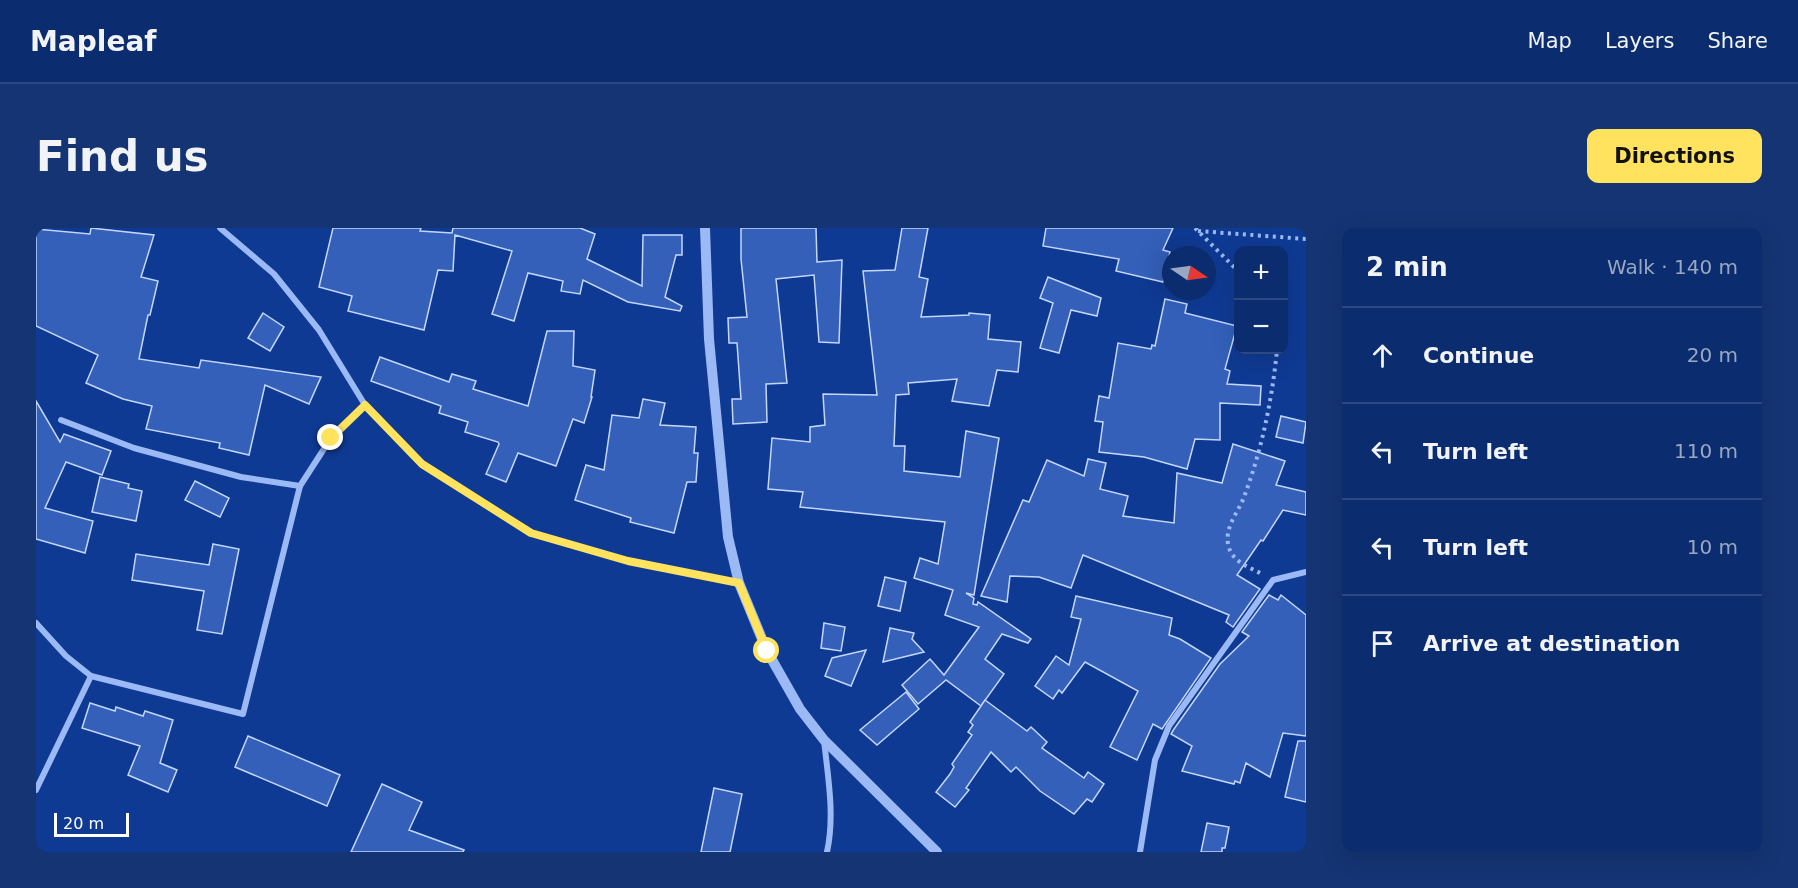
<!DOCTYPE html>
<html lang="en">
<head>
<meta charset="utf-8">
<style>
  :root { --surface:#0b2c6e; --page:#143473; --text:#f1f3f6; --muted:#9aa7c2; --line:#2b4881; --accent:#ffe35e }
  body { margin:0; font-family:"DejaVu Sans",sans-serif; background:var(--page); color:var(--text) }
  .controls { position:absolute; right:18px; top:18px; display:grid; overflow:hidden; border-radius:12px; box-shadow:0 6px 24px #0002 }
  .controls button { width:54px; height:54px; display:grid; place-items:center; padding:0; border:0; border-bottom:2px solid var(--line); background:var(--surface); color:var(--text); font:30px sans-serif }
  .compass { position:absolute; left:1126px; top:18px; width:54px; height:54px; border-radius:50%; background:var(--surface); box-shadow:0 6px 24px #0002; rotate:103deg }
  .scale { position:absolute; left:18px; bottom:15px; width:75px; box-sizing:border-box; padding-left:6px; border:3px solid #fff; border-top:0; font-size:16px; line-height:21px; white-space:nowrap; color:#fff; -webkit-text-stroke:4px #0f3a93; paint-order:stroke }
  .stop { position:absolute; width:18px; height:18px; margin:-14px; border:4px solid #ffe35e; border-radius:50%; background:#fff }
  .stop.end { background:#ffe35e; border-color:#fff; box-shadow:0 2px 6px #0008 }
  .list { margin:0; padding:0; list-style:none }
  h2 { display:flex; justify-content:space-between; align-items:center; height:78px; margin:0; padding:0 24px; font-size:26px }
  h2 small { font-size:20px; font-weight:400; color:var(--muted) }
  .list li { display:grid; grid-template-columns:39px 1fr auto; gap:18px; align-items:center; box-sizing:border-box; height:96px; padding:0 24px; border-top:2px solid var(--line) }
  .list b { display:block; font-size:22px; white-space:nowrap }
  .list em { font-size:20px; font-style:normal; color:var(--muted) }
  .icon { flex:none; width:33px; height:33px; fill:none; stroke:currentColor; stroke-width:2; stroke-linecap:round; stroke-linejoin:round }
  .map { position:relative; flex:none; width:1270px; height:624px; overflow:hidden; border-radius:12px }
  header { display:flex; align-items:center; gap:36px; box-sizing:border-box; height:84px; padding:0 30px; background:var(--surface); border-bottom:2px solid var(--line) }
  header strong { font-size:28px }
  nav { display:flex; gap:33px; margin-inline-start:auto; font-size:21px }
  .intro { display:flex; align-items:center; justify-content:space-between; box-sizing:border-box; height:144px; padding:0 36px }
  h1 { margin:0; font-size:42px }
  .button { padding:15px 27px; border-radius:12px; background:var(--accent); color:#111; font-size:21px; font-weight:700 }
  main { display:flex; gap:36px; padding:0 36px }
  aside { flex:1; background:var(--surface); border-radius:12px; box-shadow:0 6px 24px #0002 }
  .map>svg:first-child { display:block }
  .building { fill:#3460ba; stroke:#c3d7fe; stroke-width:1.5 }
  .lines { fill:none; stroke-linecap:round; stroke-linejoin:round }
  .path { stroke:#9bb9f4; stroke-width:4; stroke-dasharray:3 4.5; stroke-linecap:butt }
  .minor { stroke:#9bb9f4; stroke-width:6 }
  .tertiary { stroke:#9bb9f4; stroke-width:10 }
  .route { stroke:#ffe35e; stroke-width:8 }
</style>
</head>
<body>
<header>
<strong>Mapleaf</strong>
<nav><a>Map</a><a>Layers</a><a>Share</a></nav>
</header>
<div class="intro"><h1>Find us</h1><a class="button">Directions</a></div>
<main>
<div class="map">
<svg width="1270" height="624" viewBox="0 0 1270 624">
  <rect width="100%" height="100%" fill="#0f3a93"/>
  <g class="building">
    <polygon points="55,0 118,7 105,49 122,53 114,87 112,87 103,131 163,140 165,132 285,149 273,176 229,157 213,227 183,220 184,215 110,201 116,178 87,171 50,155 62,127 0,98 0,1 54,6"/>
    <polygon points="297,0 385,0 384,3 416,5 417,0 544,0 559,6 551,31 606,58 607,7 646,7 646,27 640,27 629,69 646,78 644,83 592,74 547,52 544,66 525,63 527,53 492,45 478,93 456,86 476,23 419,7 417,43 402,42 388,102 312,83 316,68 283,59"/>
    <polygon points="705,0 780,0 781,34 806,32 803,115 783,114 778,47 740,51 751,155 730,156 731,194 697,196 696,171 705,171 701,115 693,115 692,90 711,89 705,31"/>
    <polygon points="866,0 892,0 883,49 892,51 885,89 933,87 933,85 954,87 952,111 985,114 982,144 961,142 953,178 916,173 921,151 872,155 873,166 860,167 858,218 869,218 868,243 924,249 930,203 963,210 938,367 930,365 938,370 937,376 941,377 942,374 995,411 992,415 966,406 949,431 968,446 945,478 910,452 882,476 866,457 894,431 908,447 943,399 909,387 917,362 878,350 884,330 902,336 909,294 764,279 767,264 732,261 736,210 774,214 774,199 789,197 787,166 841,167 827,43 859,42"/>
    <polygon points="1010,0 1137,0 1127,22 1134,24 1127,54 1080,43 1083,31 1007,18"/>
    <polygon points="1012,49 1065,70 1061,88 1035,82 1023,125 1004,120 1017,75 1004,70"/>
    <polygon points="1129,71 1151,76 1149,85 1201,98 1189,141 1194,143 1191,156 1225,158 1224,177 1184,175 1184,212 1159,211 1151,241 1108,229 1063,224 1067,194 1059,193 1063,168 1073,170 1082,115 1115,121 1116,117 1119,118"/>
    <polygon points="227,85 248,99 234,123 212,110"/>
    <polygon points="511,103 538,103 537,138 559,142 555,169 556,169 548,195 537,191 520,238 482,225 470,254 450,246 463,216 462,214 429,204 432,194 403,185 405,178 335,153 344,129 413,154 416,146 440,153 437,161 492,178"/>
    <polygon points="607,171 629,175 624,197 660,199 658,225 662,225 660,254 651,254 638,305 594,294 595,290 539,272 550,237 568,242 576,187 603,190"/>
    <polygon points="0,173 24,214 28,206 75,223 66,247 30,234 9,280 57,293 49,325 0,311"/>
    <polygon points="1245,188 1270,194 1267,215 1240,209"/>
    <polygon points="1197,216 1249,233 1240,257 1270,264 1270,287 1247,282 1227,313 1225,312 1201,347 1224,361 1197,399 1190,394 1193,387 1047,327 1035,360 1003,349 974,348 971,374 945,368 987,272 993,274 1011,232 1048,248 1052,231 1070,235 1064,261 1092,268 1087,288 1138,295 1141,245 1186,255"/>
    <polygon points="64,249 93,256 92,260 106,263 100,293 56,284"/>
    <polygon points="159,253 193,270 184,289 149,272"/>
    <polygon points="177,316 203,321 186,406 161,402 168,363 96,352 100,326 173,337"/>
    <polygon points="849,349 870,354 864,383 842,378"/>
    <polygon points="1233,367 1242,372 1245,367 1270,387 1270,508 1247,505 1234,549 1210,535 1204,555 1199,553 1198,556 1146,543 1156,518 1135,506 1138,501 1184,436 1213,408 1206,404"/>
    <polygon points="1040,368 1136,390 1133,407 1144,411 1175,430 1126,501 1117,496 1101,532 1074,519 1102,463 1049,434 1026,465 1023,462 1017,471 999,458 1020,428 1033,437 1045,391 1035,389"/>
    <polygon points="788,395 809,399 805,423 785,420"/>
    <polygon points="854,400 878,405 876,411 888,424 847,434"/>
    <polygon points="830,422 815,458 789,448 796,430"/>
    <polygon points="870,464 883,481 841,517 824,502"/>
    <polygon points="949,472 991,503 995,499 1011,514 1006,520 1048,550 1052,544 1068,556 1056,574 1051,571 1038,586 1004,563 980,539 975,544 955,524 930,560 933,562 919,579 900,564 914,546 918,539 916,536 936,507 932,504 937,497 934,494"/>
    <polygon points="54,475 79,483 80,479 107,488 109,483 137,492 124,535 141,542 132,564 92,547 104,518 46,500"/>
    <polygon points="212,508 304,547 291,578 199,539"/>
    <polygon points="1262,513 1270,513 1270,574 1249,569"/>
    <polygon points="346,556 386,574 373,602 428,622 427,624 315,624"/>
    <polygon points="678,560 706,566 694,624 665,624"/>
    <polygon points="1171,595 1193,599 1189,620 1186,620 1186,624 1165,624"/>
  </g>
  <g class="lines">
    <g class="path">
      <polyline points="1159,0 1202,43"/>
      <polyline points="1162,3 1270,11"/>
      <path d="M1224,345c-13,-7 -29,-12 -32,-29 -3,-18 10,-31 16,-47 18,-48 28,-97 33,-147"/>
    </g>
    <g class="minor">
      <polyline points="184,0 238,46 283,102 329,177 386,236 495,305 592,333 703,355"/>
      <polyline points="25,192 98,220 205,249 264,258"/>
      <polyline points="0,395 30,428 55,448 207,486 264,258 295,210 329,177"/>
      <path d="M788,512c4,38 11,75 3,112"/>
      <polyline points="0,562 55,448"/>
      <polyline points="1104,624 1119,532 1133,498 1237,352 1270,344"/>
    </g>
    <polyline class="tertiary" points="669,0 673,111 692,309 703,355 731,423 764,481 788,512 901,624"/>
  </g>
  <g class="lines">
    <polyline class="route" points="295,210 329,177 386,236 495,305 592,333 703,355 731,423"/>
  </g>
</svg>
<div class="controls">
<button>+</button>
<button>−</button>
</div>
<svg class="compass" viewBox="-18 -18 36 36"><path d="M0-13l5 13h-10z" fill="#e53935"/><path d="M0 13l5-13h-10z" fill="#9aa7c2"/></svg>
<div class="scale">20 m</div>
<div class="stop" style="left:731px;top:423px"></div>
<div class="stop end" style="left:295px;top:210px"></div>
</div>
<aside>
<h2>2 min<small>Walk · 140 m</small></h2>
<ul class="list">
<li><svg class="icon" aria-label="ahead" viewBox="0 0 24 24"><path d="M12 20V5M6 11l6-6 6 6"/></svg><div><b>Continue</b></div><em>20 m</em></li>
<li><svg class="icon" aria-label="left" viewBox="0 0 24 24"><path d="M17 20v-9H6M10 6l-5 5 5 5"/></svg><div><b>Turn left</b></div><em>110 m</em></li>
<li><svg class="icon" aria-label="left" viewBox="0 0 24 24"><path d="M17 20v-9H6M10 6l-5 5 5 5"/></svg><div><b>Turn left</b></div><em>10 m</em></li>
<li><svg class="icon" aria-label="arrive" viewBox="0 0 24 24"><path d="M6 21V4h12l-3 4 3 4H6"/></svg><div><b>Arrive at destination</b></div></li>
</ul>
</aside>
</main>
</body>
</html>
